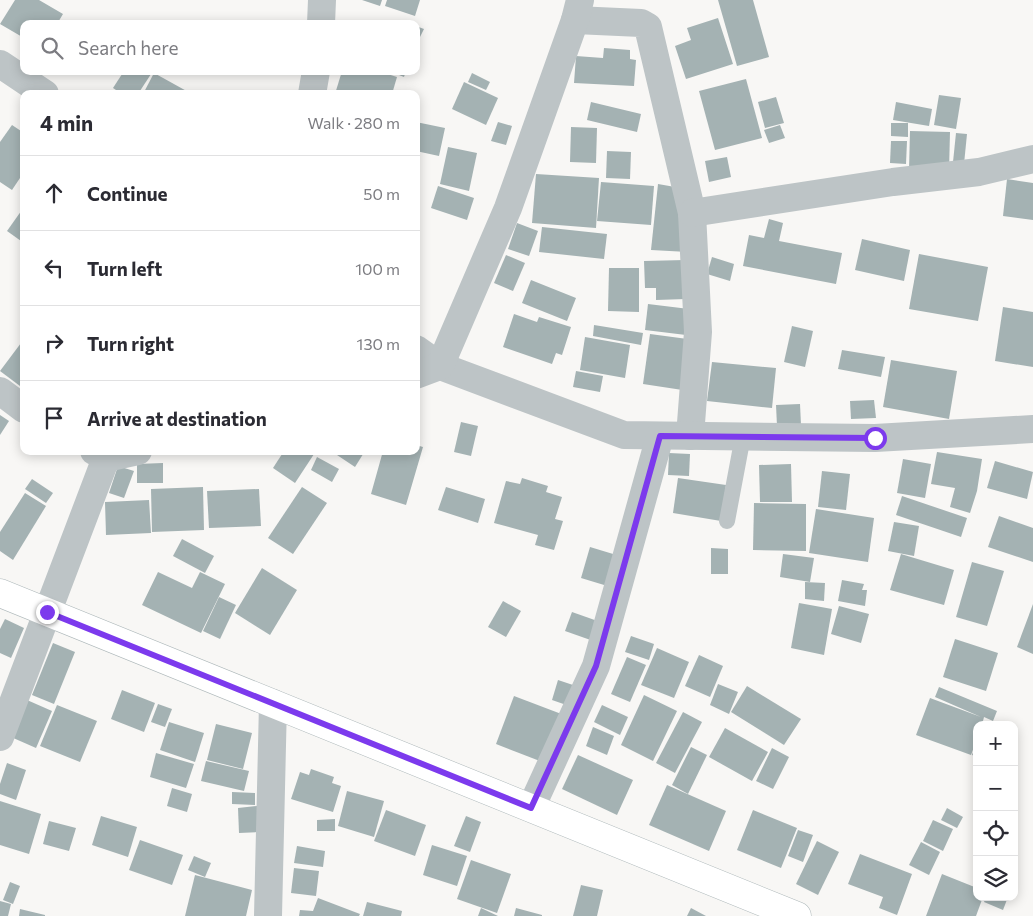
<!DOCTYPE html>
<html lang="en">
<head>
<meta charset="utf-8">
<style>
  :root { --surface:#fff; --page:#f2f2f3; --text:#2b2b33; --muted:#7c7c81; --line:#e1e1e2 }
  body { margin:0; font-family:Commissioner,sans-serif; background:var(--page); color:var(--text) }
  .controls { position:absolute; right:15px; bottom:15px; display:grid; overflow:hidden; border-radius:10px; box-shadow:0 2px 12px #0003 }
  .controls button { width:45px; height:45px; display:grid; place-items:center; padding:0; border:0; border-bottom:1px solid var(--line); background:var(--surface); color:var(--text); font:25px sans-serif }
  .stop { position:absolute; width:15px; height:15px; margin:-11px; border:4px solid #7c3aed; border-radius:50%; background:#fff }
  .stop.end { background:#7c3aed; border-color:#fff; box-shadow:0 1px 5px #0008 }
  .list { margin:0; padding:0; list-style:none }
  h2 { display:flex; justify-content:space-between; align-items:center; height:65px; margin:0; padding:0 20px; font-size:21px }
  h2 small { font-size:16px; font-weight:400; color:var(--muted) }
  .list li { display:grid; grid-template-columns:32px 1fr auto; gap:15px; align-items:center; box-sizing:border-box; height:75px; padding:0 20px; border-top:1px solid var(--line) }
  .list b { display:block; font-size:19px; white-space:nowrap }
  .list em { font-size:16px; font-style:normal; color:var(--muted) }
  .icon { flex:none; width:28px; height:28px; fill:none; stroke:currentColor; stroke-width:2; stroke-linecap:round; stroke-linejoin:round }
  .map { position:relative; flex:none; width:1033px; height:916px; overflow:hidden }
  .search { position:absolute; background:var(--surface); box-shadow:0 2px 12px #0003; left:20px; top:20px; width:400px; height:55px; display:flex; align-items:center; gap:12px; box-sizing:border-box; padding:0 18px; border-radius:10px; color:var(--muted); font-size:19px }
  .panel { position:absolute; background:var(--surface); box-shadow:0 2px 12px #0003; left:20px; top:90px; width:400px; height:365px; border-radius:10px }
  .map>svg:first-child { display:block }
  .building { fill:#a4b2b3 }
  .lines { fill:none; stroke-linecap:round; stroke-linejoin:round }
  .secondary-casing { stroke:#afb9bb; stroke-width:29 }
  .lane { stroke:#bdc4c6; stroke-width:16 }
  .street { stroke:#bdc4c6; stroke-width:28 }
  .secondary { stroke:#fff; stroke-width:28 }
  .route { stroke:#7c3aed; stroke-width:6 }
</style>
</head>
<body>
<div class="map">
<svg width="1033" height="916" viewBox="0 0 1033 916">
  <rect width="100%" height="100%" fill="#f8f7f5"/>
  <g class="building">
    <polygon points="15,0 39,0 63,14 57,24 24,24 24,38 0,24"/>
    <polygon points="362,0 382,0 380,6"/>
    <polygon points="387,0 420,0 415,16 385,6"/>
    <polygon points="718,0 753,0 769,57 737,66"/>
    <polygon points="718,18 733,64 686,79 675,46 691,40 687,28"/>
    <polygon points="416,26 424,29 416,45"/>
    <polygon points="604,48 630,50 630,59 636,60 634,86 574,83 576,56 603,58"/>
    <polygon points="124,71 153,71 138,94 122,94 113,88"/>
    <polygon points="342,71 378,71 397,77 392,94 335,94"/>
    <polygon points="389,71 406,71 404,77"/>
    <polygon points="154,73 192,94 143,94"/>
    <polygon points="472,73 490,82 486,90 468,82"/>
    <polygon points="746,79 762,138 715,150 699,91"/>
    <polygon points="464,82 498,98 486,125 452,109"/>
    <polygon points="939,95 961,98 956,129 934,125"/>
    <polygon points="776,97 784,123 765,128 758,102"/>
    <polygon points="591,102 641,114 637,132 587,120"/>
    <polygon points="896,102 932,109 929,126 893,120"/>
    <polygon points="416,122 445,128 439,156 416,151"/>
    <polygon points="498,122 512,126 506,145 491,141"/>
    <polygon points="891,123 908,123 908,137 891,136"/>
    <polygon points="12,125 24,133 24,172 12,190 0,182 0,142"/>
    <polygon points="780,125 785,138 769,143 764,130"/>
    <polygon points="571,127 597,128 596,163 570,162"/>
    <polygon points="910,131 950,132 949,171 909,170"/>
    <polygon points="956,133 967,134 964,164 953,162"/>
    <polygon points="891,141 907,141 906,164 890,163"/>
    <polygon points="448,147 477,153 469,191 440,184"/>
    <polygon points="607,151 631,152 630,179 606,178"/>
    <polygon points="727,157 731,177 709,182 705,161"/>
    <polygon points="536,174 599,178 596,228 532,223"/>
    <polygon points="1007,179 1033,183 1033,220 1003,216"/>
    <polygon points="601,182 654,186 651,225 597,221"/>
    <polygon points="658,184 675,187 688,252 651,250"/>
    <polygon points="438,186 474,198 467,220 431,208"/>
    <polygon points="24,207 24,237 21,241 7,231"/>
    <polygon points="769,219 783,223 779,241 842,253 836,284 743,266 749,235 764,238"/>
    <polygon points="517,223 538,231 529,256 508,249"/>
    <polygon points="542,227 607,234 604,259 539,252"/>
    <polygon points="862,239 910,250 904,281 855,270"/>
    <polygon points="919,254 988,267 978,321 909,309"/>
    <polygon points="506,255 525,263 513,291 494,283"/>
    <polygon points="712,257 734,264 730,281 707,274"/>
    <polygon points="685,260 686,299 656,300 656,288 645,288 644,261"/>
    <polygon points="609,268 639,268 639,312 608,311"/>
    <polygon points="531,280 576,298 567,321 522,303"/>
    <polygon points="648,304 689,309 686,335 645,330"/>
    <polygon points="1003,307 1033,312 1033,367 995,361"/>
    <polygon points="514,314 537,322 539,317 571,327 562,355 556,353 552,364 503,347"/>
    <polygon points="594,325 643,333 641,345 593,336"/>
    <polygon points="792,326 813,331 805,367 784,362"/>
    <polygon points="650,334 695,340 689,391 643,384"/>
    <polygon points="585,337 630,345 625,378 580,370"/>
    <polygon points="24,339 24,389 0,371"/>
    <polygon points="842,350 885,357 881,377 838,369"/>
    <polygon points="891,360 957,371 949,419 883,407"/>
    <polygon points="712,362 776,368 772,408 707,401"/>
    <polygon points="576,371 603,376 600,392 573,387"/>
    <polygon points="874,400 876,418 851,419 850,401"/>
    <polygon points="800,404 801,425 777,426 776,405"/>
    <polygon points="0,415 9,421 0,435"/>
    <polygon points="461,422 478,426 471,456 454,452"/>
    <polygon points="416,445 423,447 406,505 371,494 383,451 416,451"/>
    <polygon points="284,451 316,451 295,483 273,468"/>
    <polygon points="331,451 365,451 355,467"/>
    <polygon points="937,452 982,459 977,491 970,513 950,507 955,488 931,484"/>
    <polygon points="669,453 690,454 689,476 668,475"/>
    <polygon points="317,457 339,469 332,482 311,470"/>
    <polygon points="903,459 931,464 925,498 897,493"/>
    <polygon points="995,461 1033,472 1027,499 987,488"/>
    <polygon points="163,463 163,483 137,483 137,464"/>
    <polygon points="791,464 792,502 760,502 759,465"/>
    <polygon points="118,466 134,471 124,498 109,493"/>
    <polygon points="822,471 850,474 846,510 818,507"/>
    <polygon points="522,478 548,486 546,492 562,497 555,519 563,521 554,550 535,545 538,535 494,523 506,481 520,484"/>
    <polygon points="678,478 726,485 721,521 673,513"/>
    <polygon points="32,479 53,493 46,503 25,489"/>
    <polygon points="203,487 204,530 152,532 151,489"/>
    <polygon points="302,487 327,503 293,554 268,538"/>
    <polygon points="446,487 485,499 478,523 438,510"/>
    <polygon points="259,489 261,526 209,528 207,491"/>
    <polygon points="25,493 46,506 13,560 0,551 0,532"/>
    <polygon points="902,496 967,518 961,537 896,515"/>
    <polygon points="149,500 151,533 106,535 105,502"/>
    <polygon points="754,503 806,504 806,551 753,550"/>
    <polygon points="816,509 874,518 868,562 809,553"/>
    <polygon points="999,516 1033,528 1033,562 988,547"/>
    <polygon points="894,522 919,526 914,556 888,551"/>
    <polygon points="182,539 214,556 205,573 173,556"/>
    <polygon points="590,547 623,557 614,588 581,578"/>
    <polygon points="711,548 728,549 728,574 711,574"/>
    <polygon points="783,554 814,558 810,582 780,577"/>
    <polygon points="901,554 954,570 944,605 890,590"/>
    <polygon points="972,562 1004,571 987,626 956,617"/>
    <polygon points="262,568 297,590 270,635 235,613"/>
    <polygon points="158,572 192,588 200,572 225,584 201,633 142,605"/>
    <polygon points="842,580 864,584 862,590 867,590 865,606 838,601"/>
    <polygon points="805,582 825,583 824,601 805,599"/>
    <polygon points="219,597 236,605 220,639 203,631"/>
    <polygon points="503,601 521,611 506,637 488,627"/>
    <polygon points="799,603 832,609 824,655 791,648"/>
    <polygon points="1033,604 1033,654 1017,647"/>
    <polygon points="839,606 869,614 861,643 831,634"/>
    <polygon points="572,612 606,624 599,643 565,631"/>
    <polygon points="5,619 24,628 11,658 0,653 0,629"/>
    <polygon points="631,636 654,644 649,660 625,652"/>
    <polygon points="955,639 998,653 986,691 943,677"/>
    <polygon points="53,643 75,652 54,704 32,695"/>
    <polygon points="657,648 689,662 674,698 641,685"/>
    <polygon points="699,655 723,666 710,697 685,686"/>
    <polygon points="627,657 646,665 630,702 611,694"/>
    <polygon points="558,680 582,688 575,708 552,700"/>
    <polygon points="718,684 738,692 729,714 710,705"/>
    <polygon points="747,686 801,719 784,745 731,712"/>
    <polygon points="939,687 997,711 993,721 984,717 982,725 977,725 977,739 971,755 916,735 930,698 981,717 935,697"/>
    <polygon points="122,690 155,703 144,732 111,719"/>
    <polygon points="644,695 677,711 653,761 621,745"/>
    <polygon points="514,696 564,715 545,763 496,744"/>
    <polygon points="27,700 52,711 36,748 11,737"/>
    <polygon points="158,704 172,709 165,727 151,722"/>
    <polygon points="57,705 97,721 80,762 40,746"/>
    <polygon points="602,705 628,717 620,735 594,722"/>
    <polygon points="683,712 702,722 675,773 656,763"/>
    <polygon points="169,722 204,733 195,762 160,750"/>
    <polygon points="216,724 252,733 243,769 207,760"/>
    <polygon points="593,727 614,736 607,755 586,746"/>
    <polygon points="725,728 768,752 752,781 709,757"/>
    <polygon points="977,742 977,757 972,755"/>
    <polygon points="691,747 707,755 688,794 672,785"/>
    <polygon points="772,748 789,757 773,789 756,781"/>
    <polygon points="156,753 194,764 186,788 150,777"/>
    <polygon points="578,755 633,780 617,815 562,789"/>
    <polygon points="206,761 249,771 244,791 201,781"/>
    <polygon points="7,763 26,770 16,800 0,794 0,784"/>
    <polygon points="311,769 334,777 332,783 341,786 333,812 291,799 300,772 309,775"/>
    <polygon points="667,785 726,811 709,851 649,825"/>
    <polygon points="172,788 192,794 187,812 167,806"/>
    <polygon points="347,791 384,801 374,837 338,826"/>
    <polygon points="232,792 255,793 255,805 232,804"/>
    <polygon points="0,801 41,814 29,854 0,845"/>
    <polygon points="257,806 259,832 239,833 238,808"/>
    <polygon points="947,808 963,817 957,828 941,820"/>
    <polygon points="386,810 426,825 415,856 374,841"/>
    <polygon points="753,810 797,828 781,868 737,850"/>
    <polygon points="101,816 137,827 128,857 92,845"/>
    <polygon points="466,816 481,822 470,852 454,846"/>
    <polygon points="335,819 335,831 317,831 317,820"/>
    <polygon points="933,820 953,829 943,851 923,841"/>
    <polygon points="49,821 76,828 69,851 43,844"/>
    <polygon points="798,830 813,835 803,862 788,856"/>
    <polygon points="140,840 183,855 172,885 129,870"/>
    <polygon points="817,841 839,852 818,895 796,884"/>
    <polygon points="921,842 940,852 929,875 909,865"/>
    <polygon points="432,845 467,856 457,886 423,875"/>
    <polygon points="297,846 325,851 323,867 294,863"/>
    <polygon points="860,854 912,874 897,915 879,908 883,897 848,884"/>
    <polygon points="194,856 211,863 205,877 188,870"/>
    <polygon points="471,860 511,874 497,913 457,899"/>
    <polygon points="294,868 319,871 316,896 291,893"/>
    <polygon points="942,874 977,888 977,897 983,897 976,916 926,916"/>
    <polygon points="195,875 252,890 246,916 185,916"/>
    <polygon points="10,882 20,886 13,904 3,900"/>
    <polygon points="581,885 603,890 597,916 573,916"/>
    <polygon points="986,897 1008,897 1003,910 984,902"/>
    <polygon points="318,898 360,914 359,916 299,916 300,910 313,911"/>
    <polygon points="0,901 11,904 8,916 0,916"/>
    <polygon points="367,902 402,911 401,916 363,916"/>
    <polygon points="481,908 498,916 478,916"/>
    <polygon points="516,908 542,915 542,916 514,916"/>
    <polygon points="691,908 706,916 687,916"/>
    <polygon points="20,909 45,915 45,916 19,916"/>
  </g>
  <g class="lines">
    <defs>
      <polyline id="secondary" points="0,593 797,916"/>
    </defs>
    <use href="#secondary" class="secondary-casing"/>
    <polyline class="lane" points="727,521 743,436"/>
    <g class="street">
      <polyline points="575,20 641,23 648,27 692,213 698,332 690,436"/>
      <polyline points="321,24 322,0"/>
      <polyline points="0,64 45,94"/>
      <polyline points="312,94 316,71"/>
      <polyline points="692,213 893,182 979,172 1033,159"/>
      <polyline points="416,349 440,366 624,435 875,438 1033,429"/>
      <polyline points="416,375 440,366 508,208 575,20 580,0"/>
      <polyline points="0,391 24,409"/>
      <polyline points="94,451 106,458 138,451"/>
      <polyline points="0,737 106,458"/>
      <polyline points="531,808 596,666 660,436"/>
      <polyline points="268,916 273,703"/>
    </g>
    <use href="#secondary" class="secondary"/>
  </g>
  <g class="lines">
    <polyline class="route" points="47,612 531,808 596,666 660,436 875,438"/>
  </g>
</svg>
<div class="controls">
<button>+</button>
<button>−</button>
<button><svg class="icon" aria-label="locate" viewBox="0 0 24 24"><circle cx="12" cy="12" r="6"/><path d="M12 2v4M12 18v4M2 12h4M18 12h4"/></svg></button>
<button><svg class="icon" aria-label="layers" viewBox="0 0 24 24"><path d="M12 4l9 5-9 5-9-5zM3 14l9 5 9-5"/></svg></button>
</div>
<div class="stop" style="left:875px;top:438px"></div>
<div class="stop end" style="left:47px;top:612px"></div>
<div class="search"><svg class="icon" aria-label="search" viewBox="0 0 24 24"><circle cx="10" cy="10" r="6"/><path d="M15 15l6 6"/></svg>Search here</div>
<section class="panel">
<h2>4 min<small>Walk · 280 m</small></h2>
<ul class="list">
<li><svg class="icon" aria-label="ahead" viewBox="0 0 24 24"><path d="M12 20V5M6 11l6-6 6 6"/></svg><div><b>Continue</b></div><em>50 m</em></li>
<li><svg class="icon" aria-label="left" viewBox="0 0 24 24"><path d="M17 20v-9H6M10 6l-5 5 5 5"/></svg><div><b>Turn left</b></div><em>100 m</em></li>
<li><svg class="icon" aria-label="right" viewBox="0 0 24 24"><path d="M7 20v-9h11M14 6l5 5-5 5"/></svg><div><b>Turn right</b></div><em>130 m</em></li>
<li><svg class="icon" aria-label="arrive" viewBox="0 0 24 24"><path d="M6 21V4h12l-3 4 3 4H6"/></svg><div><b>Arrive at destination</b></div></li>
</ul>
</section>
</div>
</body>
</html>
